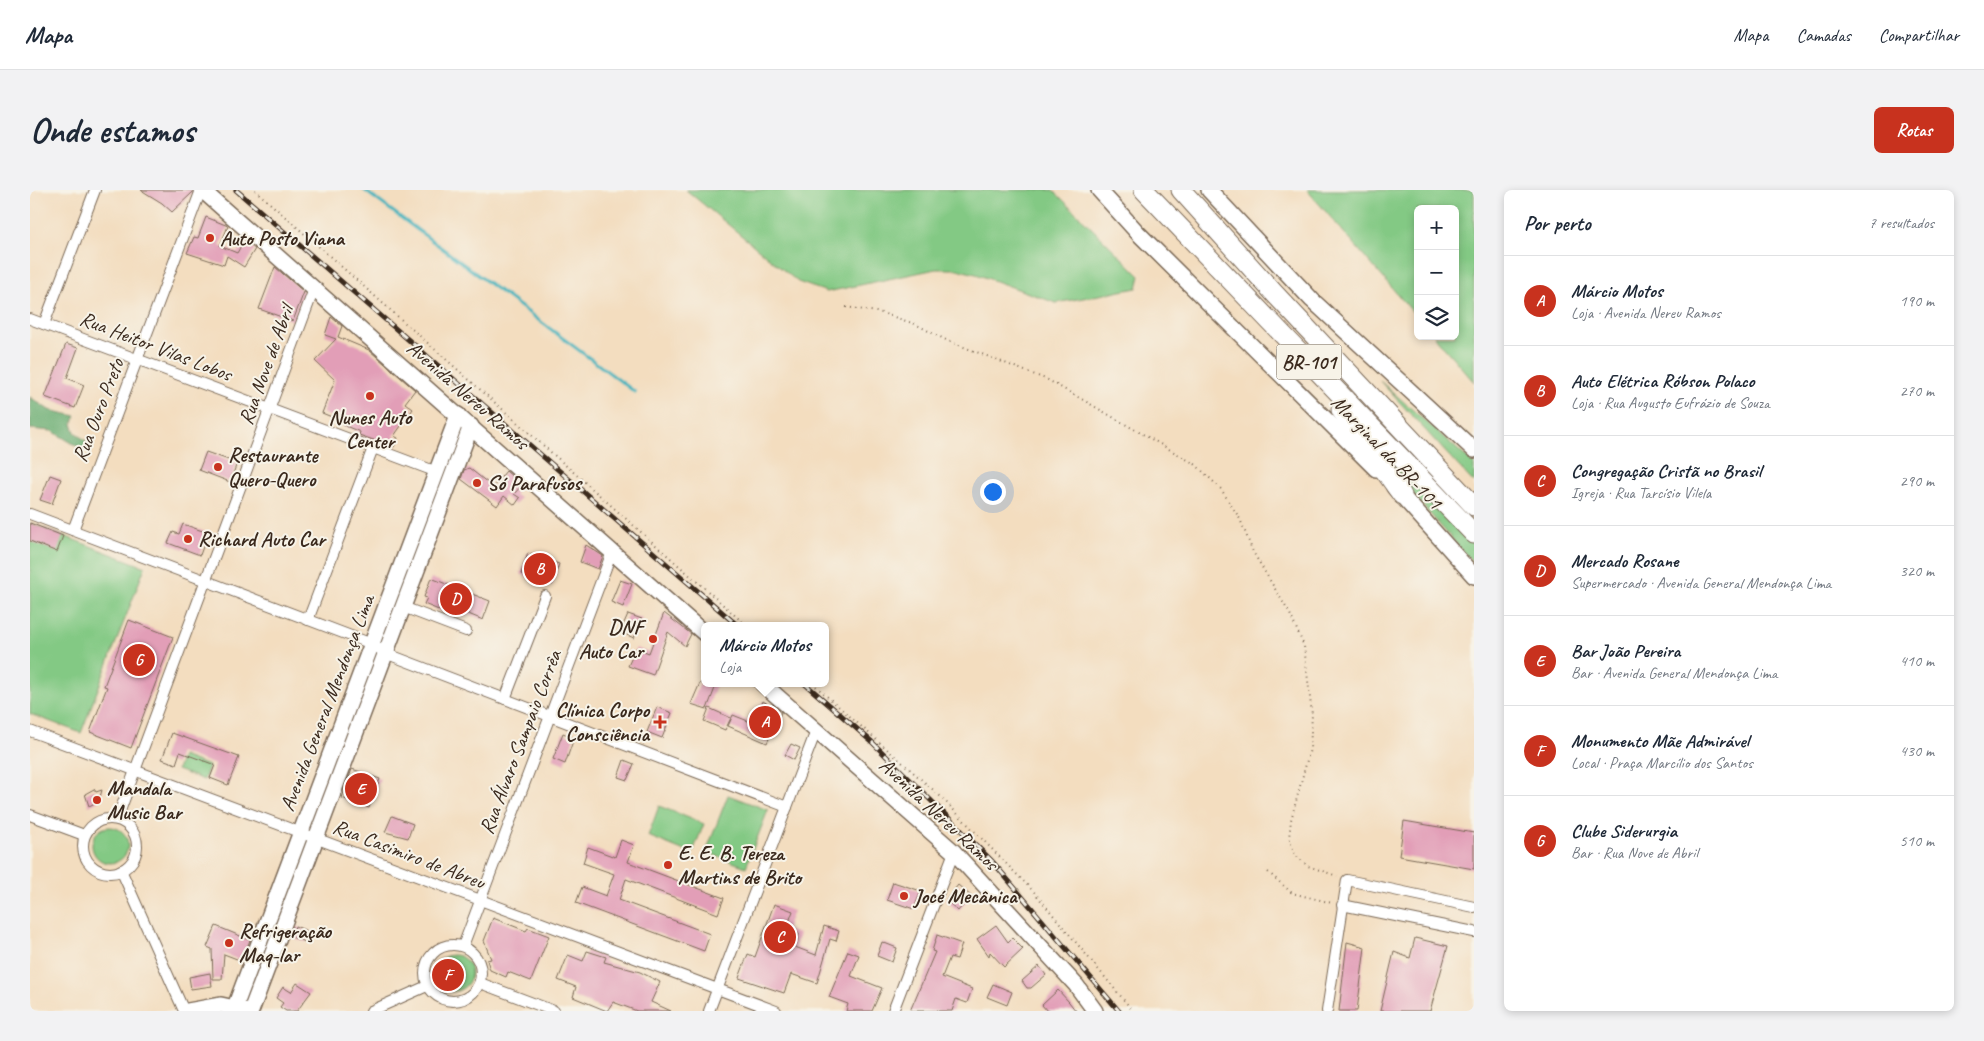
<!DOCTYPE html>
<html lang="pt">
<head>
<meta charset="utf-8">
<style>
  :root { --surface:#fff; --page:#f2f2f3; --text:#1f2937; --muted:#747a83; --line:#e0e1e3; --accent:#c8321e }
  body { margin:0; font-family:Caveat,sans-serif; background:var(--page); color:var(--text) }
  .controls { position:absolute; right:15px; top:15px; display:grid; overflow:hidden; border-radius:8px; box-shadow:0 2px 8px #0003 }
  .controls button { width:45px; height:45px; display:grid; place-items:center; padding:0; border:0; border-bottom:1px solid var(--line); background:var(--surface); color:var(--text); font:25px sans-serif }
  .you { position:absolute; left:962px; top:301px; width:18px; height:18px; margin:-12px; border:4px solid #fff; border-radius:50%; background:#1a73e8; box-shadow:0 0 0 8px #1a73e833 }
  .badge { display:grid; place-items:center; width:32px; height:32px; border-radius:50%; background:var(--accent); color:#fff; font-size:16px; font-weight:700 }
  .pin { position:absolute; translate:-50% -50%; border:2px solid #fff; box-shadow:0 1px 5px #0006 }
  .popup { position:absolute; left:671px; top:432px; width:128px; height:65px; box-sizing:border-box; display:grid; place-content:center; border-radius:8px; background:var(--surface); filter:drop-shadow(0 1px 4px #0005); font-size:16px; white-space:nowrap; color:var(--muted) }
  .popup b { font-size:19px; color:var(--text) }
  .popup::after { content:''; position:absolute; left:50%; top:100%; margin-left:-10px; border:10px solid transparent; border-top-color:var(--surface) }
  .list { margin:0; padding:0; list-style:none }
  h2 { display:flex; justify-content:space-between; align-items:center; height:65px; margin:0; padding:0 20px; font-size:21px }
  h2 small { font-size:16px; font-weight:400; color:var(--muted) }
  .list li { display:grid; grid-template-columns:32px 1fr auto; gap:15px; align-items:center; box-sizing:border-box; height:90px; padding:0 20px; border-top:1px solid var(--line) }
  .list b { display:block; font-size:19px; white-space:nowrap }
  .list p { margin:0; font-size:16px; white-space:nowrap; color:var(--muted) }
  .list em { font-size:16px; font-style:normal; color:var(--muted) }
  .icon { flex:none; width:28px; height:28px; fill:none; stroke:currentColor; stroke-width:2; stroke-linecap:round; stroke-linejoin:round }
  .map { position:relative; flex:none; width:1444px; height:821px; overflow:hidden; border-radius:8px }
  header { display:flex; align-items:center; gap:30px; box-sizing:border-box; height:70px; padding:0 25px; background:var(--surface); border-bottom:1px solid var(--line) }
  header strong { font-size:24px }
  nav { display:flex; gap:28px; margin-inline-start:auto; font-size:18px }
  .intro { display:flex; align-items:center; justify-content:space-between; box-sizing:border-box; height:120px; padding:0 30px }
  h1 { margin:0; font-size:35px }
  .button { padding:12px 22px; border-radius:8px; background:var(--accent); color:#fff; font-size:18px; font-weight:700 }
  main { display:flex; gap:30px; padding:0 30px }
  aside { flex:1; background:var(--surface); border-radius:8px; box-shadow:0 2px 8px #0003 }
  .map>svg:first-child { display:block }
  .green { fill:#83c984; stroke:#5f7a51 }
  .forest { fill:#6aad72; stroke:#526c48 }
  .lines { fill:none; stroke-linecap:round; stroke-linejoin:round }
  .stream { stroke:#45b4be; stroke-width:3 }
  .building { fill:#e29eb7 }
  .street-casing { stroke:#7b6956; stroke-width:12 }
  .secondary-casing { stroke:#7b6956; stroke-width:18 }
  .highway-casing { stroke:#7b6956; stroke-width:21 }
  .path { stroke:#7b6956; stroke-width:2; stroke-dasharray:1 4; stroke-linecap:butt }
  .street { stroke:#fff; stroke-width:10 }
  .secondary { stroke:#fff; stroke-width:15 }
  .highway { stroke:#fff; stroke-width:19 }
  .rail-casing { stroke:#3b2a1e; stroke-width:5 }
  .rail { stroke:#f7f3e8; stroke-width:3; stroke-dasharray:9; stroke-linecap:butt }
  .poi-dot { fill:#c8321e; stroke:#f7f3e8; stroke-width:2 }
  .labels { text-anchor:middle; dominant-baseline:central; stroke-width:4; stroke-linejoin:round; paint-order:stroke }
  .shield { fill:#f7f3e8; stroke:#73665b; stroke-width:1 }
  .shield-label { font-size:20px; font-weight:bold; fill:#3b2a1e }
  .poi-label { font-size:21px; font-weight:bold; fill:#3b2a1e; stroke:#f7f3e8; text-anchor:start }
  .street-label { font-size:21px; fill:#3b2a1e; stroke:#f7f3e8 }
</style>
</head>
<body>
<header>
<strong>Mapa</strong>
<nav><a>Mapa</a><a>Camadas</a><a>Compartilhar</a></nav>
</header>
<div class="intro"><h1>Onde estamos</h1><a class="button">Rotas</a></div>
<main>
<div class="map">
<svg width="1444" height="821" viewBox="0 0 1444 821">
  <rect width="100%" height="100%" fill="#f7f3e8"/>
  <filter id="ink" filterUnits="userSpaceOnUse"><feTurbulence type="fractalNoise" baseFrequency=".02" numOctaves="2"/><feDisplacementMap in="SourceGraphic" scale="10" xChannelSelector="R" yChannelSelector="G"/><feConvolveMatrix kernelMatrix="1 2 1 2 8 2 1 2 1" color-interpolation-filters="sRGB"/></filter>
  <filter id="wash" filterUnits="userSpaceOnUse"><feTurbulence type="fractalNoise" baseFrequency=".0096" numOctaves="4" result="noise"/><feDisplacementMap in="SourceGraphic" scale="20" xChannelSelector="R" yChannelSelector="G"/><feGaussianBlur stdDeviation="1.12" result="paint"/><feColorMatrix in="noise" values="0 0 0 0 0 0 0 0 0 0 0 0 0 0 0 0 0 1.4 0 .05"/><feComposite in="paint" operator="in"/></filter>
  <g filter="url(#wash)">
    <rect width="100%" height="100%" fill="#f3ddbf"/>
    <g class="green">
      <polygon points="656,0 1023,0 1110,86 1107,98 1026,113 946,84 926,79 906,79 797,102 768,92"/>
      <polygon points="1277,0 1444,0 1444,192 1404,146 1425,146 1425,19 1388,19 1388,128"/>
      <polygon points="1350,191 1444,274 1444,293"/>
      <polygon points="1348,251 1444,355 1444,374 1378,299"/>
      <polygon points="0,333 115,377 51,543 0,524"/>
      <polygon points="152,566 179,576 174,590 147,580"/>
      <polygon points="698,605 738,620 716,677 676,662"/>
      <polygon points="629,616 674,634 662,664 618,646"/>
      <circle cx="80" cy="655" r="18"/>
      <circle cx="423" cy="783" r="18"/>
    </g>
    <polygon class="forest" points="0,207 19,220 46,226 42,234 45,242 58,253 52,259 22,241 0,239"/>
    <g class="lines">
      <polyline class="stream" points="334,0 605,202"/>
    </g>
    <g id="blocks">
      <g class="building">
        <polygon points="111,0 163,0 163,2 142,22 132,13"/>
        <polygon points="176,27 198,36 190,56 207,63 214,51 225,59 214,77 197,66 194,75 157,63 164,47 168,48"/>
        <polygon points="245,77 274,102 263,131 229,119"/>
        <polygon points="301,127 312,136 308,147 339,160 385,200 375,213 383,219 364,246 368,248 364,257 329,245 330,242 313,235 314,232 292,223 305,190 285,171 306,149 295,145"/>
        <polygon points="36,154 48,158 37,188 54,195 45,218 15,207"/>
        <polygon points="176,262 207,273 200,292 169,280"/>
        <polygon points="439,278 463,297 476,281 492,295 484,304 490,308 485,315 474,306 467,316 431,289 434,280"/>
        <polygon points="20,285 31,289 22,314 10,310"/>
        <polygon points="0,333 33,346 27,362 0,351"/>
        <polygon points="153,334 178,343 170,365 138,353 143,342 149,344"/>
        <polygon points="556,355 573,366 568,379 550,372"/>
        <polygon points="498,363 529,374 522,395 491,384"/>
        <polygon points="401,388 460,411 453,430 419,416 416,423 394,414 397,408 394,407"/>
        <polygon points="590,390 602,394 593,417 581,412"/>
        <polygon points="634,423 661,444 655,456 638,442 623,485 598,476 606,458 619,463"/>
        <polygon points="598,424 612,429 604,448 590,442"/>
        <polygon points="99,430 143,447 101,558 60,542 77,497 74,496"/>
        <polygon points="670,493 687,493 677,519 661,514"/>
        <polygon points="733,511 751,522 737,553 698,536 703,525 723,533"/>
        <polygon points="627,517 642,523 632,548 617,542"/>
        <polygon points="679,518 701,528 695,540 674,531"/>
        <polygon points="142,543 209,567 198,595 180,588 185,575 150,562 146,574 132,569"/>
        <polygon points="533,543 544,548 535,574 523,569"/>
        <polygon points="761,554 770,558 764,570 755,565"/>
        <polygon points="594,570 604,574 597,590 588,587"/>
        <polygon points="322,579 350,589 339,618 312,608"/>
        <polygon points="64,599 66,602 72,600 69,611 59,616 55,604"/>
        <polygon points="362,626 383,634 378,648 355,642"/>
        <polygon points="1374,631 1444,643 1444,679 1369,666"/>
        <polygon points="591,650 604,655 598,672 694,708 688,724 596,689 589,710 680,744 674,761 546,713 552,697 576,706 584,684 553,673 558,657 585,667"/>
        <polygon points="863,692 891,701 884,719 857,710"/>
        <polygon points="928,695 941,706 928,721 916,710"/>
        <polygon points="744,714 763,721 756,740 769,744 765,757 786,765 794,736 809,741 806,751 800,749 787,793 761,784 754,803 709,788 718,764 725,767"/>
        <polygon points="463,728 496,741 498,738 519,746 501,791 478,782 476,787 460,780 457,770 461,769 454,751"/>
        <polygon points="966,735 978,752 982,748 993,759 974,777 960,762 959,766 947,749"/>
        <polygon points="186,736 220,750 212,771 194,764 192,789 183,789 182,759 177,757"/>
        <polygon points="265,736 280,742 276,752 261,747"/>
        <polygon points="907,745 932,754 927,769 920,767 912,787 942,799 937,813 926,809 922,821 880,821 905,762 902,761"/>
        <polygon points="1385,748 1418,756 1400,821 1350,821 1364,762 1380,768"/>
        <polygon points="852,752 867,758 862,772 847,766"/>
        <polygon points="1317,752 1335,757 1327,821 1309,821"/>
        <polygon points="557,761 576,767 574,772 610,782 630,792 621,812 641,821 607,821 583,812 577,821 543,807 546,797 528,790 538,765 553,771"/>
        <polygon points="818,761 829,765 821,786 852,798 842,821 816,821 818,814 799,807"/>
        <polygon points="1009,776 1016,785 1001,798 997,798 992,791"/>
        <polygon points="180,783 182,796 161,799 159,787"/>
        <polygon points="267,793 281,802 267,821 256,821 250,817 253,813 246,808 253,797 261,802"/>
        <polygon points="963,794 982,802 977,815 957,807"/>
        <polygon points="1028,800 1039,812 1046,821 1017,821 1012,815"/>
      </g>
    </g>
  </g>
  <g filter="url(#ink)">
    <use href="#blocks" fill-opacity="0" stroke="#7b6956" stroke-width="1"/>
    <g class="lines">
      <defs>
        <g id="street">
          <polyline points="0,129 407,282"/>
          <polyline points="14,134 65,0"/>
          <polyline points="0,324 342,454 355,463 757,617"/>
          <polyline points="43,340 171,0"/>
          <polyline points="373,417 436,441"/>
          <polyline points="278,430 343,258"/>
          <polyline points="475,509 515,406"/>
          <polyline points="0,541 746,821"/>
          <polyline points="0,625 54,645"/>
          <polyline points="87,629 284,99"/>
          <circle cx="80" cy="656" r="27"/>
          <polyline points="91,680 154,821"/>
          <polyline points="1312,715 1444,742"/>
          <circle cx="423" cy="783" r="28"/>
          <polyline points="433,756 582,362"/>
          <polyline points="450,793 524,821"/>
          <polyline points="341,821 397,796"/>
          <polyline points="679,821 786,541"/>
          <polyline points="863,821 924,662"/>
          <polyline points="1297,821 1317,690 1444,717"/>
        </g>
        <g id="secondary">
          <polyline points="172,0 675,444"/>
          <polyline points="1069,0 1108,43 1346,279"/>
          <polyline points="1179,0 1282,110 1444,260"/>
          <polyline points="1364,297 1444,386"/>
          <polyline points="732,493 924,662 1046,795 1065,821"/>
          <polyline points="205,817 428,225"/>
          <polyline points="158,821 191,815 214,820"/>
          <polyline points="221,821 441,236"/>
        </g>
        <g id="highway">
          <polyline points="1114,0 1444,344"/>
          <polyline points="1151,0 1244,103 1444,316"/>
          <polyline points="1311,220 1372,305"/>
        </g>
      </defs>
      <use href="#street" class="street-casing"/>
      <use href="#secondary" class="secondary-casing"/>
      <use href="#highway" class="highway-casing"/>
      <g class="path">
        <polyline points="225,0 717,436"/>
        <polyline points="816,117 852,123 885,134 916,150 1018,190 1165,274 1191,299 1210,329 1223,362 1260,424 1274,456 1282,525 1280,559 1261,630 1259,648 1265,665 1278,676 1307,686"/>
        <polyline points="782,493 909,605 1004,702 1103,821"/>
        <polyline points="1238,682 1262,703 1302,713"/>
      </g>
      <use href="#street" class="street"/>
      <use href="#secondary" class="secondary"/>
      <use href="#highway" class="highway"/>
      <defs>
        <g id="rail">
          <polyline points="206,0 708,436"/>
          <polyline points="774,493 842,552 962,671 1089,821"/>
        </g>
      </defs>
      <use href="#rail" class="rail-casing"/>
      <use href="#rail" class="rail"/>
    </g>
  </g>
  <g class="poi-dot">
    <circle cx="180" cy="48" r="5"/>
    <circle cx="340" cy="206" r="5"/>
    <circle cx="188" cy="277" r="5"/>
    <circle cx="447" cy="293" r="5"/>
    <circle cx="158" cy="349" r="5"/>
    <circle cx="623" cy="449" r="5"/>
    <path d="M627.5 524.5h5v5h5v5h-5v5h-5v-5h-5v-5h5z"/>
    <circle cx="67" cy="610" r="5"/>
    <circle cx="638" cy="675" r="5"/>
    <circle cx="874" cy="706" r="5"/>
    <circle cx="199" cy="753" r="5"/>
  </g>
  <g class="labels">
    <rect class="shield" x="1246.5" y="154.5" width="65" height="35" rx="4"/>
    <g class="shield-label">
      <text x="1279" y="172">BR-101</text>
    </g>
    <g class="poi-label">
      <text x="190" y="48">Auto Posto Viana</text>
      <text x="340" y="227" text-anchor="middle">Nunes Auto<tspan x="340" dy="24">Center</tspan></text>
      <text x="198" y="265">Restaurante<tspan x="198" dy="24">Quero-Quero</tspan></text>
      <text x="457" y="293">Só Parafusos</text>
      <text x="168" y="349">Richard Auto Car</text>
      <text x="613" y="437" text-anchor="end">DNF<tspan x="613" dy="24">Auto Car</tspan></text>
      <text x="619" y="520" text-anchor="end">Clínica Corpo<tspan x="619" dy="24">Consciência</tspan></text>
      <text x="77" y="598">Mandala<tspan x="77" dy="24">Music Bar</tspan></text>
      <text x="648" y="663">E. E. B. Tereza<tspan x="648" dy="24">Martins de Brito</tspan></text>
      <text x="884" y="706">Jocé Mecânica</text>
      <text x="209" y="741">Refrigeração<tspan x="209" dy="24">Maq-lar</tspan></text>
    </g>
    <g class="street-label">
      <text transform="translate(126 156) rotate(21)">Rua Heitor Vilas Lobos</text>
      <text transform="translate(236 175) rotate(-70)">Rua Nove de Abril</text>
      <text transform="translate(438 205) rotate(41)">Avenida Nereu Ramos</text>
      <text transform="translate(68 220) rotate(-69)">Rua Ouro Preto</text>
      <text transform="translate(1357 262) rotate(46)">Marginal da BR-101</text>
      <text transform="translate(297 513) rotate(-69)">Avenida General Mendonça Lima</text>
      <text transform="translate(490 552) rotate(-69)">Rua Álvaro Sampaio Corrêa</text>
      <text transform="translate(909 624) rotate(43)">Avenida Nereu Ramos</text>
      <text transform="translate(379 664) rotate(21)">Rua Casimiro de Abreu</text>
    </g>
  </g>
</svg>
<div class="controls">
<button>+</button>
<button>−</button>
<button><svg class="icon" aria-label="layers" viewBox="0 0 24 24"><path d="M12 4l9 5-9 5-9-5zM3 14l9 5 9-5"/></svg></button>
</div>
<div class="you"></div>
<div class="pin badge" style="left:735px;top:532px">A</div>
<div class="popup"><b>Márcio Motos</b>Loja</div>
<div class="pin badge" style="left:510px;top:379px">B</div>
<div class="pin badge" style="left:750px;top:747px">C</div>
<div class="pin badge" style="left:426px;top:409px">D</div>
<div class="pin badge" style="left:331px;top:599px">E</div>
<div class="pin badge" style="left:418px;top:785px">F</div>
<div class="pin badge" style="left:109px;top:470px">G</div>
</div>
<aside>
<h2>Por perto<small>7 resultados</small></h2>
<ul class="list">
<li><span class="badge">A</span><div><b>Márcio Motos</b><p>Loja · Avenida Nereu Ramos</p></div><em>190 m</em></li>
<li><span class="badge">B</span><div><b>Auto Elétrica Róbson Polaco</b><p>Loja · Rua Augusto Eufrázio de Souza</p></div><em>270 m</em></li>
<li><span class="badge">C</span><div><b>Congregação Cristã no Brasil</b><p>Igreja · Rua Tarcísio Vilela</p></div><em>290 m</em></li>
<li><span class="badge">D</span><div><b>Mercado Rosane</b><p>Supermercado · Avenida General Mendonça Lima</p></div><em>320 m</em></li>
<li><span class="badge">E</span><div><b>Bar João Pereira</b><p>Bar · Avenida General Mendonça Lima</p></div><em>410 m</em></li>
<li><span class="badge">F</span><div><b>Monumento Mãe Admirável</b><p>Local · Praça Marcílio dos Santos</p></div><em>430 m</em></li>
<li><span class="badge">G</span><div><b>Clube Siderurgia</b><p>Bar · Rua Nove de Abril</p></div><em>510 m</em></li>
</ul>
</aside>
</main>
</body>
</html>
